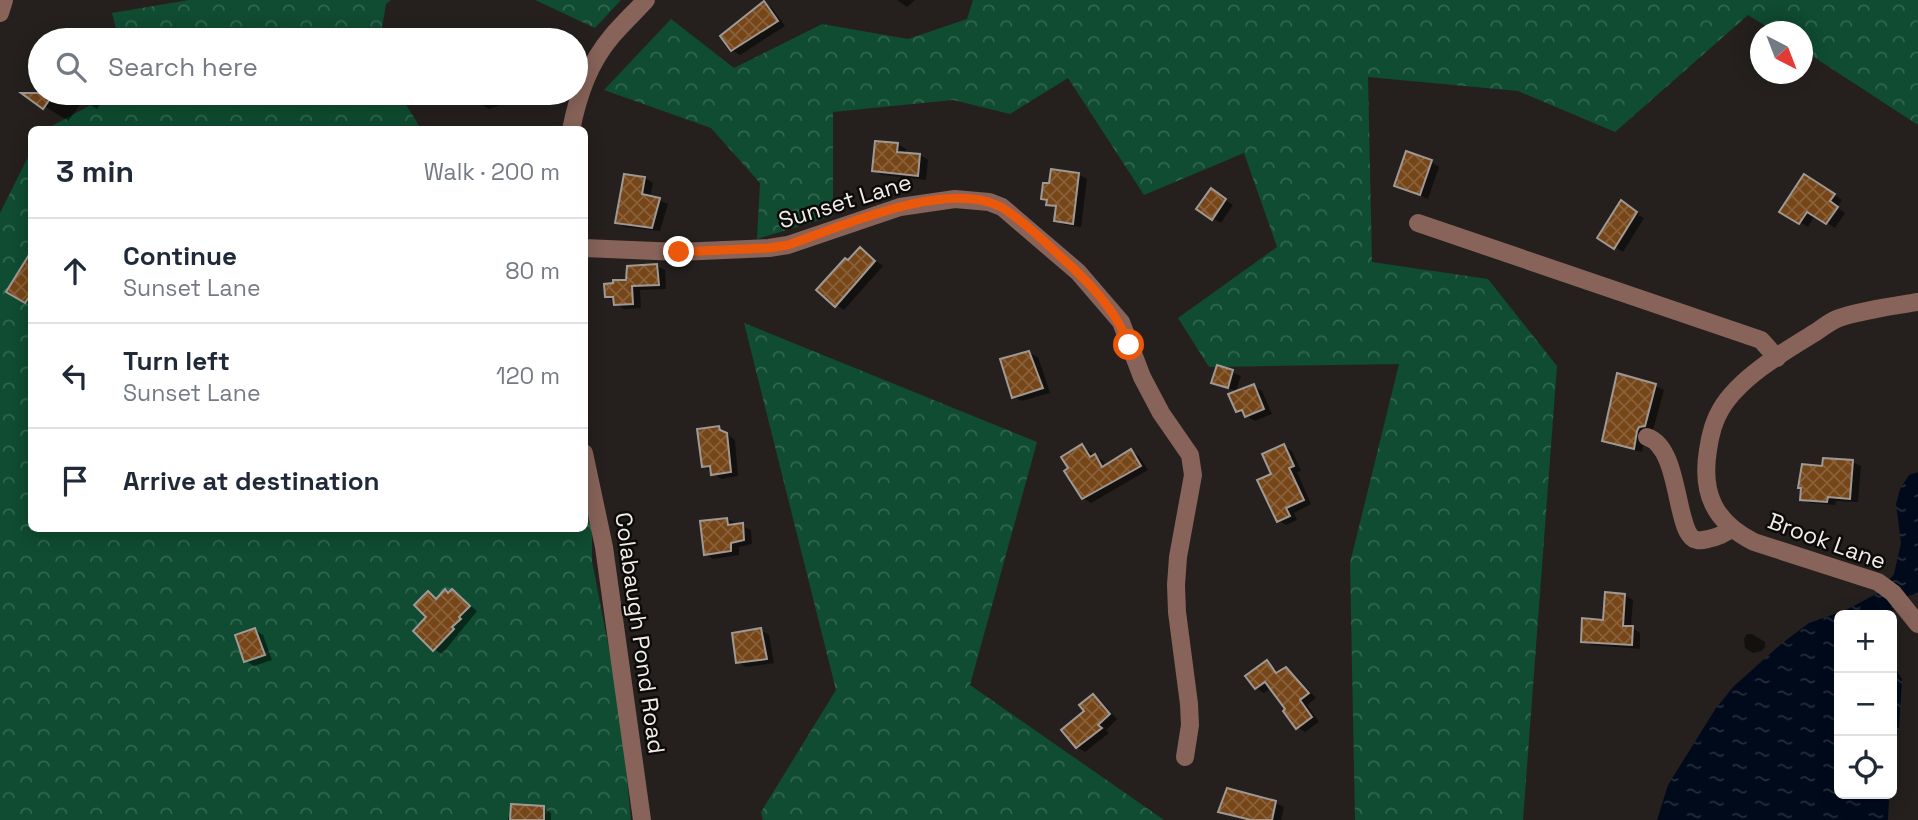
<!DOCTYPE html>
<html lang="en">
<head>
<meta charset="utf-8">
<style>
  :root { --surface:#fff; --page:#f6f6f7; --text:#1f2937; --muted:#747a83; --line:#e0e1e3 }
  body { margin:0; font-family:"Space Grotesk",sans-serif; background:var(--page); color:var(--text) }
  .controls { position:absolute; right:21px; bottom:21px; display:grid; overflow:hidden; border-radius:10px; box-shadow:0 4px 18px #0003 }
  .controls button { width:63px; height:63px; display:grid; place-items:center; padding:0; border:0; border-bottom:2px solid var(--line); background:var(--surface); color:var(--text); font:35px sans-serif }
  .compass { position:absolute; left:1750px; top:21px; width:63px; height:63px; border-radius:50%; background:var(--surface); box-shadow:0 4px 18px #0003; rotate:138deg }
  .stop { position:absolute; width:21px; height:21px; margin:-16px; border:5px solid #ea580c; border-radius:50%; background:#fff }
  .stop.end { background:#ea580c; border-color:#fff; box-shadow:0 2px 7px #0008 }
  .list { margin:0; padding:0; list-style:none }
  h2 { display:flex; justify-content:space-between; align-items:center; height:91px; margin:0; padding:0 28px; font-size:30px }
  h2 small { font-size:23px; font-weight:400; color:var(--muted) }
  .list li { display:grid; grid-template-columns:46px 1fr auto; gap:21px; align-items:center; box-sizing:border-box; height:105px; padding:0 28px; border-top:2px solid var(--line) }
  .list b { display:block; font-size:26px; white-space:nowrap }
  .list p { margin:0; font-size:23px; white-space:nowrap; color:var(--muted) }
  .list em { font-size:23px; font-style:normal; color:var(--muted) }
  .icon { flex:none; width:38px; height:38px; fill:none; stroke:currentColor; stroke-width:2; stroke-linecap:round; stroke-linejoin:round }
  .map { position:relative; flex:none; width:1918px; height:820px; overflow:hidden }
  .search { position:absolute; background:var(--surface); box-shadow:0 4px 18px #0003; left:28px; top:28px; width:560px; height:77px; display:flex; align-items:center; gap:18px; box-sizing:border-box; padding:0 24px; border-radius:38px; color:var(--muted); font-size:26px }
  .panel { position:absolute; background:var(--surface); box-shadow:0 4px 18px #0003; left:28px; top:126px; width:560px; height:406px; border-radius:10px }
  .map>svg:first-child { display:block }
  .forest { fill:url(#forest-crowns) }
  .water { fill:url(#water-ripples) }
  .shadow { fill:#0007 }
  .building { fill:url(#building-cross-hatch); stroke:#9f9995; stroke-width:2 }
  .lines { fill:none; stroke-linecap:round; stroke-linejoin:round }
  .minor { stroke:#876359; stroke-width:18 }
  .route { stroke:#ea580c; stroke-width:9 }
  .labels { text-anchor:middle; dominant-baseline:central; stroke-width:5; stroke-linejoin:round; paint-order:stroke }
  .street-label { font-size:23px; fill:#f2eeec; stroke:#0d0b09 }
</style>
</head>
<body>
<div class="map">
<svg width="1918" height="820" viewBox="0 0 1918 820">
  <defs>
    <pattern id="forest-crowns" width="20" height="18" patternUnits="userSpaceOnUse" patternTransform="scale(1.75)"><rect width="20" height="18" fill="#0f4c31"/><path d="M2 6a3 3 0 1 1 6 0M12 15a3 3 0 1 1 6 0" fill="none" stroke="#32664f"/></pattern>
    <pattern id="water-ripples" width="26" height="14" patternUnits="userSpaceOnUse" patternTransform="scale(1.75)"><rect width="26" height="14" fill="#000a1b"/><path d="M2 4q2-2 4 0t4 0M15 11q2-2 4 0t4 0" fill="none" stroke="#262e3c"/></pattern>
    <pattern id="building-cross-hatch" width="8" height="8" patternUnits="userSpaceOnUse" patternTransform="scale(1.75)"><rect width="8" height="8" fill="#764618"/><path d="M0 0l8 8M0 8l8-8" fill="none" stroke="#8a613a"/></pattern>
  </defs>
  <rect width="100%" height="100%" fill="#25201d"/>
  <g class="forest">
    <polygon points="189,0 391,0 386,4 380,40 119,40 112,13"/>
    <polygon points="535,0 621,0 595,28"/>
    <polygon points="973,0 1918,0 1918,125 1803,50 1802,32 1774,31 1748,15 1615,132 1518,91 1368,77 1372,262 1488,279 1557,366 1523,820 1355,820 1350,563 1399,364 1209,367 1178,318 1277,247 1244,153 1144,195 1068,78 1010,114 953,100 833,112 833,216 757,239 760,183 711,128 604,90 671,19 734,68 822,24 908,39 967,19"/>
    <polygon points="113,93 399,93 421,129 46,129"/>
    <polygon points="31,151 32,528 584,528 585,505 592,531 592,561 620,706 631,820 0,820 0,213"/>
    <polygon points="744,323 1037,442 970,685 1164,820 763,820 761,812 836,690"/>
  </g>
  <g class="water">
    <polygon points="1918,472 1918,593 1908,596 1887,615 1839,615 1839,794 1883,794 1889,800 1888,820 1657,820 1668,785 1716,708 1734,686 1781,644 1809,623 1846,610 1880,592 1894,574 1901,543 1896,504 1900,489 1909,475"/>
    <polygon points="1892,664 1902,679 1899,729 1892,742"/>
  </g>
  <g class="shadow">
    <polygon points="897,0 915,0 907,7"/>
    <polygon points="764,3 772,8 785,26 740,55 732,50"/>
    <polygon points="514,34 533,34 541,40 514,40"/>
    <polygon points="40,89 40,93 108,93 97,109 83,101 68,121 33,99"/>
    <polygon points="476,93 503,93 506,103 489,109 481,104"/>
    <polygon points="877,143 898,144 906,149 906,154 920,155 928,160 926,180 882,175 874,171"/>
    <polygon points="1431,162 1439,167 1428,199 1396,185"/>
    <polygon points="1078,174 1087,179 1081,227 1064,225 1056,220 1057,210 1043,198"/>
    <polygon points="645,178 653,183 650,197 668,204 660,231 625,227 617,222"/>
    <polygon points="1813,181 1842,200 1837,207 1845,213 1835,228 1815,215 1808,227 1782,211"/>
    <polygon points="1219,195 1233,205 1221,223 1213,218"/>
    <polygon points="1622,202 1639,213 1638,215 1644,218 1623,252 1600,238"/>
    <polygon points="860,249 883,266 844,310 836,305 849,262"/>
    <polygon points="32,253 32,305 8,291"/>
    <polygon points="657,266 665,270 666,289 640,290 641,308 624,309 606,296"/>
    <polygon points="1029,353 1038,357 1050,393 1021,401 1013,396"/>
    <polygon points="1218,367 1241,376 1236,391 1214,383"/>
    <polygon points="1254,386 1262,391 1272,414 1255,421 1237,411"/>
    <polygon points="1655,386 1664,390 1653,430 1648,431 1645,436 1642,452 1612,445 1604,440"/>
    <polygon points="719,427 735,440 738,476 721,479 703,466"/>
    <polygon points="1082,446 1103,461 1106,466 1131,451 1139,456 1148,470 1091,503 1083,498"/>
    <polygon points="1284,446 1292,451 1301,471 1297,472 1311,504 1294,513 1297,520 1286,525 1278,520 1273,475"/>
    <polygon points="1852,462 1861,466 1858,502 1836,501 1835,505 1810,503 1802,499 1824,468"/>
    <polygon points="727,519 751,530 752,544 739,547 739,555 713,559 705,554"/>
    <polygon points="453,591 477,611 442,654 434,649 429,617 429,594 438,599"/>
    <polygon points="1624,595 1633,600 1631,627 1640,633 1640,649 1591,645 1583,641 1605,622"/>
    <polygon points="255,630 263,635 272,660 254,666 246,661"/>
    <polygon points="761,630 769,635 774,663 746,667 738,662"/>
    <polygon points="1747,634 1752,634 1765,642 1765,647 1762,651 1753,653 1745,648 1744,639"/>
    <polygon points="1267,662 1280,673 1286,669 1294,674 1316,698 1307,705 1319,722 1305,732 1297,727 1288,709 1272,687 1264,693 1256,688"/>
    <polygon points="1093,696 1101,701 1117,719 1106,730 1109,733 1085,752 1077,747"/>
    <polygon points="1228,790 1276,803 1284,807 1281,820 1246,820 1229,816 1220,811"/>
    <polygon points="543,808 551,813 551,820 508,820 508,817"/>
  </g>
  <g class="building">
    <polygon points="764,1 778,21 731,51 720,36"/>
    <polygon points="21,93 54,93 43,109"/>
    <polygon points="875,141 898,143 897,152 920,154 918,176 872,171"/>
    <polygon points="1406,151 1432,160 1420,195 1394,186"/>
    <polygon points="1051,169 1079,173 1073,224 1054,221 1056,206 1046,205 1047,200 1041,199 1043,183 1049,183"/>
    <polygon points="624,174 645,177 642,194 660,198 652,228 615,223"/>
    <polygon points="1804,174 1835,194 1830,201 1838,207 1826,224 1807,212 1799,224 1779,212"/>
    <polygon points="1211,188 1226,199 1212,220 1196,209"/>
    <polygon points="1621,200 1637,212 1614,249 1597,238"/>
    <polygon points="860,247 875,261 835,307 816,290 845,258 848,260"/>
    <polygon points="32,250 32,293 25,303 6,292"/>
    <polygon points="657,264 659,285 632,286 633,304 614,305 613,297 605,297 604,284 613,283 613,280 626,280 627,266"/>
    <polygon points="1029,351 1043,388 1012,398 1000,359"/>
    <polygon points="1217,365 1233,370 1228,388 1211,383"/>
    <polygon points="1617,373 1656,384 1645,426 1639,427 1637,431 1634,449 1602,441"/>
    <polygon points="1254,384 1264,409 1245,417 1242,410 1236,412 1228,394"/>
    <polygon points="719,426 720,430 727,433 731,472 711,475 710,466 702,467 697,429"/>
    <polygon points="1082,444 1090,457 1095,454 1102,467 1131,449 1141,466 1082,499 1064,471 1068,468 1061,457"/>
    <polygon points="1284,444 1294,466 1289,468 1304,500 1286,508 1290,516 1277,522 1257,480 1271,474 1262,454"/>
    <polygon points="1823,458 1853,460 1850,499 1828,497 1827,502 1800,500 1801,488 1798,488 1802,464 1822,466"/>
    <polygon points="727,518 728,525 743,523 744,540 731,543 731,551 704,555 700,521"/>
    <polygon points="445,589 448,593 452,589 470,606 459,617 461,619 452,627 454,629 433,651 413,631 426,617 414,605 428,591 436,599"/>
    <polygon points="1605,592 1625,594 1623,626 1633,626 1632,645 1581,642 1582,618 1603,620"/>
    <polygon points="255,628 265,655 244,662 235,635"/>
    <polygon points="761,628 767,659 736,663 732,633"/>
    <polygon points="1267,660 1276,673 1286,667 1309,693 1300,700 1312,717 1296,729 1283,711 1285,709 1265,682 1255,689 1245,676"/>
    <polygon points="1093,694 1110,714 1098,725 1102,728 1076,748 1061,730 1084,711 1079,705"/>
    <polygon points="1227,788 1276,801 1272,820 1251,820 1218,812"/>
    <polygon points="511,804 544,806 544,820 510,820"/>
  </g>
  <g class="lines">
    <g class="minor">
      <polyline points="0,13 4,0"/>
      <path d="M571,130c7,-35 18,-67 41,-94 11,-13 23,-24 34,-36"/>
      <polyline points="1418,223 1761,340 1777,358"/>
      <polyline points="584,248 679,252 769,248 788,245 900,207 955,199 989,202 1002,207 1078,272 1121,322 1142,377 1161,413 1190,455 1193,475 1178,557 1176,585 1177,612 1189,704 1190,725 1185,757"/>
      <path d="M1918,302c-25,4 -55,8 -79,16 -8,3 -16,9 -23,14 -31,19 -76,45 -95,77 -8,13 -11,27 -13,41 -7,43 6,72 46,92l124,40 15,11 25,31"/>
      <path d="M1647,437c35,11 27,99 50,103 4,1 7,0 11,-1 10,-2 17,-5 24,-11"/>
      <polyline points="584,453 604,547 642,820"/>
    </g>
  </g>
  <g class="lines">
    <path class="route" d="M679,252l90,-4 19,-3c55,-19 156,-65 211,-39 18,9 47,37 62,51 28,25 55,53 68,88"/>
  </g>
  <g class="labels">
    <g class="street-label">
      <text transform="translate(845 201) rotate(-17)">Sunset Lane</text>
      <text transform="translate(1827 541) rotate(20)">Brook Lane</text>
      <text transform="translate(640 633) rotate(82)">Colabaugh Pond Road</text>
    </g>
  </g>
</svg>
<div class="controls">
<button>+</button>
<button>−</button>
<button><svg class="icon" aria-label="locate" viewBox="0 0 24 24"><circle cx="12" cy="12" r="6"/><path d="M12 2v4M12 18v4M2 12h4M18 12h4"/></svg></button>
</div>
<svg class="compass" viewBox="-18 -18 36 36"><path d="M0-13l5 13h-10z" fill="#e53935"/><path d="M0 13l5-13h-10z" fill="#747a83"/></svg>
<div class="stop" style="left:1129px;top:345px"></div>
<div class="stop end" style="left:679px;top:252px"></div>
<div class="search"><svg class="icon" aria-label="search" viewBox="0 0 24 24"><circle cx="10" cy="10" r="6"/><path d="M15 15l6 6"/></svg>Search here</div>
<section class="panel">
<h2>3 min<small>Walk · 200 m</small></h2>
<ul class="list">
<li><svg class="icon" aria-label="ahead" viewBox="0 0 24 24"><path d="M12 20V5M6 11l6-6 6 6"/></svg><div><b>Continue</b><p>Sunset Lane</p></div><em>80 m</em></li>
<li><svg class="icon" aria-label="left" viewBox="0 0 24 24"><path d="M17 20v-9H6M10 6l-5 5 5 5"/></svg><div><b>Turn left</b><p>Sunset Lane</p></div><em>120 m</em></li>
<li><svg class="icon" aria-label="arrive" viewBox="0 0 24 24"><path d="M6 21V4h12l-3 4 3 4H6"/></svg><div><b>Arrive at destination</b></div></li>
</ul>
</section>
</div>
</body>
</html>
